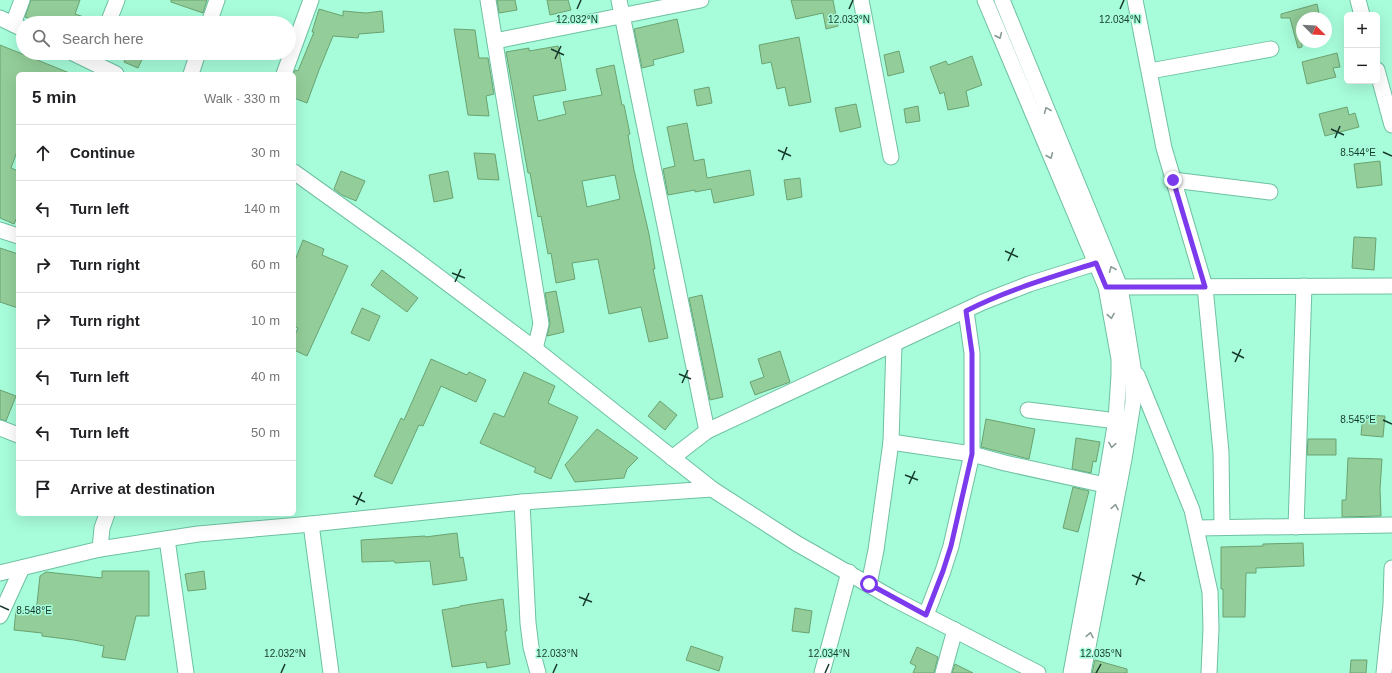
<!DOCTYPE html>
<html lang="en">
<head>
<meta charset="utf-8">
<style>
  :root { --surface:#fff; --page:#f2f2f2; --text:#202124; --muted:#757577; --line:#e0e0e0 }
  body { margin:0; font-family:Arial,sans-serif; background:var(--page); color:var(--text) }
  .controls { position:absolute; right:12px; top:12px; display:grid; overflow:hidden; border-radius:6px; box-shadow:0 4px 16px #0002 }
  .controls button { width:36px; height:36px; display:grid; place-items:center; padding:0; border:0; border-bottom:1px solid var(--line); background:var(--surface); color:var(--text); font:20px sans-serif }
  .compass { position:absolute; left:1296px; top:12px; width:36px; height:36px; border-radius:50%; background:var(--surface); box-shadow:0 4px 16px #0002; rotate:114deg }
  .stop { position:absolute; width:12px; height:12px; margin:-9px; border:3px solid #7c3aed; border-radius:50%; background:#fff }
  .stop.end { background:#7c3aed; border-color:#fff; box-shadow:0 1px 4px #0008 }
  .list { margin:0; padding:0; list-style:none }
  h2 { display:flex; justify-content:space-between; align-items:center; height:52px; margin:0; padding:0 16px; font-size:17px }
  h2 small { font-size:13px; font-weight:400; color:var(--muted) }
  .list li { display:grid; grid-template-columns:26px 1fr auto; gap:12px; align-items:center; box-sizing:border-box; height:56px; padding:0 16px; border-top:1px solid var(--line) }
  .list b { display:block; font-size:15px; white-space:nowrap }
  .list em { font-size:13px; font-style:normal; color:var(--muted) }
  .icon { flex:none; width:22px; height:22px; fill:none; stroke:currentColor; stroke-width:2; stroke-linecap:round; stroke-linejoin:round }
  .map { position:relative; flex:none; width:1392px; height:673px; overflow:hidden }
  .search { position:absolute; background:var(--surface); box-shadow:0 4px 16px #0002; left:16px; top:16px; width:280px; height:44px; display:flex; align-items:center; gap:10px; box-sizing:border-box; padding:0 14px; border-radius:22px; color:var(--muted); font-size:15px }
  .panel { position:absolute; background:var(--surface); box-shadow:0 4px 16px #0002; left:16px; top:72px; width:280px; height:444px; border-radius:6px }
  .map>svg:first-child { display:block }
  .building { fill:#93cd99; stroke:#6aa371; fill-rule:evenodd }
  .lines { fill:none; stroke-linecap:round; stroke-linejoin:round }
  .minor-casing { stroke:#6ec1a2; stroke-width:17 }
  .minor { stroke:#fff; stroke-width:15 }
  .oneway { stroke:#8a9c96 }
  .route { stroke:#7c3aed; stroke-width:5 }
  .ticks { fill:none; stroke:#16392d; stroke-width:1.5 }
  .ticks-label { font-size:10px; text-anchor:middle; fill:#16392d; stroke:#a7fcda; stroke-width:3; stroke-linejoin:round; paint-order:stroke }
</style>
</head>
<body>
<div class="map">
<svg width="1392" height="673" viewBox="0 0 1392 673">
  <rect width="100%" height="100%" fill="#a7fcda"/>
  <g class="building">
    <polygon points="31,0 80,0 75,14 96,21 96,23 42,23 25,17"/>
    <polygon points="171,0 207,0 203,13 171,2"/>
    <polygon points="497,0 515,0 517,10 499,13"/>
    <polygon points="547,0 568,0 571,10 550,15"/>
    <polygon points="791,0 833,0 838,26 826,29 823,13 796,19"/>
    <polygon points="1317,4 1320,18 1302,18 1302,47 1298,48 1290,18 1281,18 1281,14"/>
    <polygon points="319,9 343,16 343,11 366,13 382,11 384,32 359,34 358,38 333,36 319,70 307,103 294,98 294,73 295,70 298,71 314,32 312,32"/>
    <polygon points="677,19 684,52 653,60 654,65 642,68 634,29"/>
    <polygon points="454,29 475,30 479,58 488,58 494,94 486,96 489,116 468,115"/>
    <polygon points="799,37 811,102 789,106 785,87 777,89 771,62 762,64 759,45"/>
    <polygon points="0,45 72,74 18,74 18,149 11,168 18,171 18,215 14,224 0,218"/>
    <path d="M558,46l8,44 -33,6 5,25 28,-7 -3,-12 39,-7 -6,-26 18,-4 8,40h2l6,29 -2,1 6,35 15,64 6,35h-2l15,69 -19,4 -8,-35 -32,7 -11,-55 -26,4 3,16 -19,4 -5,-30 -3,1 -7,-38 -3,1 -8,-44h-2l-22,-121 23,-4v3zM615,175l5,24 -33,8 -5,-26z"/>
    <polygon points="899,51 904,72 888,76 884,55"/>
    <polygon points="128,53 145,53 138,68 124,62"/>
    <polygon points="1337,53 1340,67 1333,68 1336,77 1307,84 1302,62"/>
    <polygon points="972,56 982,85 966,91 969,106 948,110 944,92 940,94 930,67 946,61 948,65"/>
    <polygon points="709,87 712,103 697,106 694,90"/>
    <polygon points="856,104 861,127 840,132 835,108"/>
    <polygon points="918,106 920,121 906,123 904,109"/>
    <polygon points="1347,107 1349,115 1355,113 1359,127 1325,136 1319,114"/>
    <polygon points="687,123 694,161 704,159 707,178 750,170 754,195 714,203 711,189 695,192 695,190 668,195 663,169 675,166 667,127"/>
    <polygon points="474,153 495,154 499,180 478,179"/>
    <polygon points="1380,161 1382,185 1357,188 1354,164"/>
    <polygon points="341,171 365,181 356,201 342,195 334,189"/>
    <polygon points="448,171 453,198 434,202 429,175"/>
    <polygon points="800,178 802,197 787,200 784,180"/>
    <polygon points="1354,237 1376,238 1374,270 1352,268"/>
    <polygon points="303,240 324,249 322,255 348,266 307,356 294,350 294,337 298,328 294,326 294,263"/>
    <polygon points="0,248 18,254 18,308 0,302"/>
    <polygon points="382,270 418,298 407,312 371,285"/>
    <polygon points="556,291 564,332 547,336 550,323 545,293"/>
    <polygon points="702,295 723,397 710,400 689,298"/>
    <polygon points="362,308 380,316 369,341 351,333"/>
    <polygon points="780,351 790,382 755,395 750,382 764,377 758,359"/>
    <polygon points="431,359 467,375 469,372 486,380 476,402 441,386 423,426 419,425 392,484 374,476 401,418 404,420"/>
    <polygon points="524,372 555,386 548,403 578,417 551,479 534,472 536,468 480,443 494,413 504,417"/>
    <polygon points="0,390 16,396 6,421 0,419"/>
    <polygon points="660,401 677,415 665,430 648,416"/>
    <polygon points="1363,415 1385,416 1383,437 1361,435"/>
    <polygon points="986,419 1035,429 1029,459 981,447"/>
    <polygon points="597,429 638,458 627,469 624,478 575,482 565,465"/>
    <polygon points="1076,438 1100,442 1096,462 1093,461 1091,473 1072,469"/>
    <polygon points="1308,439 1336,439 1336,455 1307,455"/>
    <polygon points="1348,458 1382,459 1380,489 1381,516 1342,517 1342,500 1346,500"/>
    <polygon points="1073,487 1089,491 1078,532 1063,528"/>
    <polygon points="457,533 460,558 463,557 467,580 433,585 430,561 395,563 394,561 362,562 361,540 425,536 425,537"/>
    <polygon points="1303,543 1304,566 1256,568 1256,573 1246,573 1245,617 1223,617 1223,589 1221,589 1221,547 1263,546 1263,544"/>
    <polygon points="102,571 149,571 149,616 136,616 125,660 102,657 104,646 74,640 42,636 42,633 14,630 16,610 36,612 40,576 46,572 102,578"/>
    <polygon points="204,571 206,589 188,591 185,574"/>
    <polygon points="503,599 507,631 505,631 510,664 487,668 486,662 452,667 442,610 460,607 460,606"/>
    <polygon points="795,608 812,611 809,633 792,631"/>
    <polygon points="691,646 723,657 719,671 686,660"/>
    <polygon points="917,647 938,657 934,673 913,673 916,666 910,663"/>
    <polygon points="1095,660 1127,669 1127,673 1092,673"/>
    <polygon points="1351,660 1367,660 1366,673 1350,673"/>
    <polygon points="955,664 973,673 952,673"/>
  </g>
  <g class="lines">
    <defs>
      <g id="minor">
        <polyline points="488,0 541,324 535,349"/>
        <polyline points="619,0 707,431"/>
        <polyline points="861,0 891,157"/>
        <polyline points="985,0 1106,287 1119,359 1119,375 1116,420 1097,533 1071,673"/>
        <polyline points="1002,0 1120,287 1133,367 1133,403 1124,459 1083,673"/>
        <polyline points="1135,0 1164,148 1205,287 1221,452 1222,527"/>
        <polyline points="1358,0 1362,15"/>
        <polyline points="0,18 23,29"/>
        <polyline points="108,23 117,0"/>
        <polyline points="209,23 217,0"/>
        <polyline points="13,24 22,0"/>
        <polyline points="495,41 701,0"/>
        <polyline points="73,53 116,74"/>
        <polyline points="1377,70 1392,125"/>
        <polyline points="1150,71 1271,49"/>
        <polyline points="191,74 198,53"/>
        <polyline points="284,74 311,0"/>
        <polyline points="294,172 407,253 535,349 712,489 796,543 892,598 1038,673"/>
        <polyline points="1173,180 1270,192"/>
        <polyline points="0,230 18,236"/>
        <polyline points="1111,287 1392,286"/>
        <polyline points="894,344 891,442 972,454 1005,463 1114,487"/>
        <polyline points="1137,375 1192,510 1210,592 1211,628 1209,673"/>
        <polyline points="1028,410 1125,422"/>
        <polyline points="0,428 18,435"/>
        <polyline points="672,458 707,431 983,302 1029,284 1096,263"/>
        <polyline points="522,502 528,623 531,647 538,673"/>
        <polyline points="311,524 331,673"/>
        <polyline points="1296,527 1304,286"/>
        <polyline points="1197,528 1392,525"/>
        <polyline points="167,539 186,673"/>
        <polyline points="100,549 102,528 107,514"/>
        <polyline points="0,573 100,549 198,534 311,524 522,502 712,489"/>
        <polyline points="869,584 876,550 891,442"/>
        <polyline points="926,615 943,571 951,546 972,454 972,353 966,311"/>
        <polyline points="0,616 22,568"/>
        <polyline points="822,673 849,572"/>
        <polyline points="943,673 955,630"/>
        <polyline points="1384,673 1391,605 1392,568"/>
      </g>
    </defs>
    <use href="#minor" class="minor-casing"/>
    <use href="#minor" class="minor"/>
  </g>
  <defs><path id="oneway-chevron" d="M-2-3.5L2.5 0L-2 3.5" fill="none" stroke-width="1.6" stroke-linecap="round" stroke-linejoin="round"/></defs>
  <g class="oneway">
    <use href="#oneway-chevron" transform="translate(999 36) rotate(67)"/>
    <use href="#oneway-chevron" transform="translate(1047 110) rotate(-112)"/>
    <use href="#oneway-chevron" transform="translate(1050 156) rotate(67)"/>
    <use href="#oneway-chevron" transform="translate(1112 269) rotate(-112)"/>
    <use href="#oneway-chevron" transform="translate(1111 316) rotate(80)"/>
    <use href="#oneway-chevron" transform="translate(1112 445) rotate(99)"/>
    <use href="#oneway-chevron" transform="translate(1115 507) rotate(-79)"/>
    <use href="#oneway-chevron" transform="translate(1090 635) rotate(-79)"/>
  </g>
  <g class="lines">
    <path class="route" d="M869,584l57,31 17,-44 8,-25 21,-92v-101l-6,-42c41,-21 86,-34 130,-48l10,24h99l-32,-107"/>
  </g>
  <path class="ticks" d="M577,9l4,-9M849,9l4,-9M1120,9l4,-9M551,49l13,6M555,59l6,-13M1331,129l13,6M1335,138l5,-12M778,150l13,6M1383,152l9,4M782,160l5,-13M1005,251l13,6M1008,261l6,-13M452,273l13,5M455,282l6,-13M1232,352l12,6M1235,362l6,-13M679,374l12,5M682,383l6,-13M1383,420l9,4M905,475l13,5M909,484l6,-13M353,496l12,6M356,505l6,-13M1132,575l13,6M1136,585l5,-13M579,597l13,5M0,606l9,4M583,606l6,-13M281,673l4,-9M553,673l4,-9M825,673l4,-9M1096,673l5,-9"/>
  <g class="ticks-label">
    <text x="577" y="23">12.032°N</text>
    <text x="849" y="23">12.033°N</text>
    <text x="1120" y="23">12.034°N</text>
    <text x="1358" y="156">8.544°E</text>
    <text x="1358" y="423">8.545°E</text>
    <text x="34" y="614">8.548°E</text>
    <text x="285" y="657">12.032°N</text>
    <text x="557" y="657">12.033°N</text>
    <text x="829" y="657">12.034°N</text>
    <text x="1101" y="657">12.035°N</text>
  </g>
</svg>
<div class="controls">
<button>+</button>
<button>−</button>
</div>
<svg class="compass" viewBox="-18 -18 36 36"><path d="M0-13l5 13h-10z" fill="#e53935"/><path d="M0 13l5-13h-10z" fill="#757577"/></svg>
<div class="stop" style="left:869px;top:584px"></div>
<div class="stop end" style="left:1173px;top:180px"></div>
<div class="search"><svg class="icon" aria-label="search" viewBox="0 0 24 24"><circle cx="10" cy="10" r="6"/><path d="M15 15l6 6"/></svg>Search here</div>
<section class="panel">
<h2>5 min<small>Walk · 330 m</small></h2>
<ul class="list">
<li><svg class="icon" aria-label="ahead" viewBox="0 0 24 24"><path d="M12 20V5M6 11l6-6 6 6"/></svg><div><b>Continue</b></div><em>30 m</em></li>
<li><svg class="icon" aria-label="left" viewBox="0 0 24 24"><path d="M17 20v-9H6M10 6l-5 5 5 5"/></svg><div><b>Turn left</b></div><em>140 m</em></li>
<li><svg class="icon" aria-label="right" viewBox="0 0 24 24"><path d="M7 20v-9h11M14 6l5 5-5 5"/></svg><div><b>Turn right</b></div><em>60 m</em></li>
<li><svg class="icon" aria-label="right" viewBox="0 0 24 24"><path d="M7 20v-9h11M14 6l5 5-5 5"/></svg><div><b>Turn right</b></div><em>10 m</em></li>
<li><svg class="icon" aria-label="left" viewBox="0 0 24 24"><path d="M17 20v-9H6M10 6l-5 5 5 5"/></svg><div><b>Turn left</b></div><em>40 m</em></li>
<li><svg class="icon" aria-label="left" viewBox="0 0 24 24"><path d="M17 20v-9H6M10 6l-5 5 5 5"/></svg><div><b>Turn left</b></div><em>50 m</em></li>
<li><svg class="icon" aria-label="arrive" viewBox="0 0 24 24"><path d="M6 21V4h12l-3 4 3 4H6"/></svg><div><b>Arrive at destination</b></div></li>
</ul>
</section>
</div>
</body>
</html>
